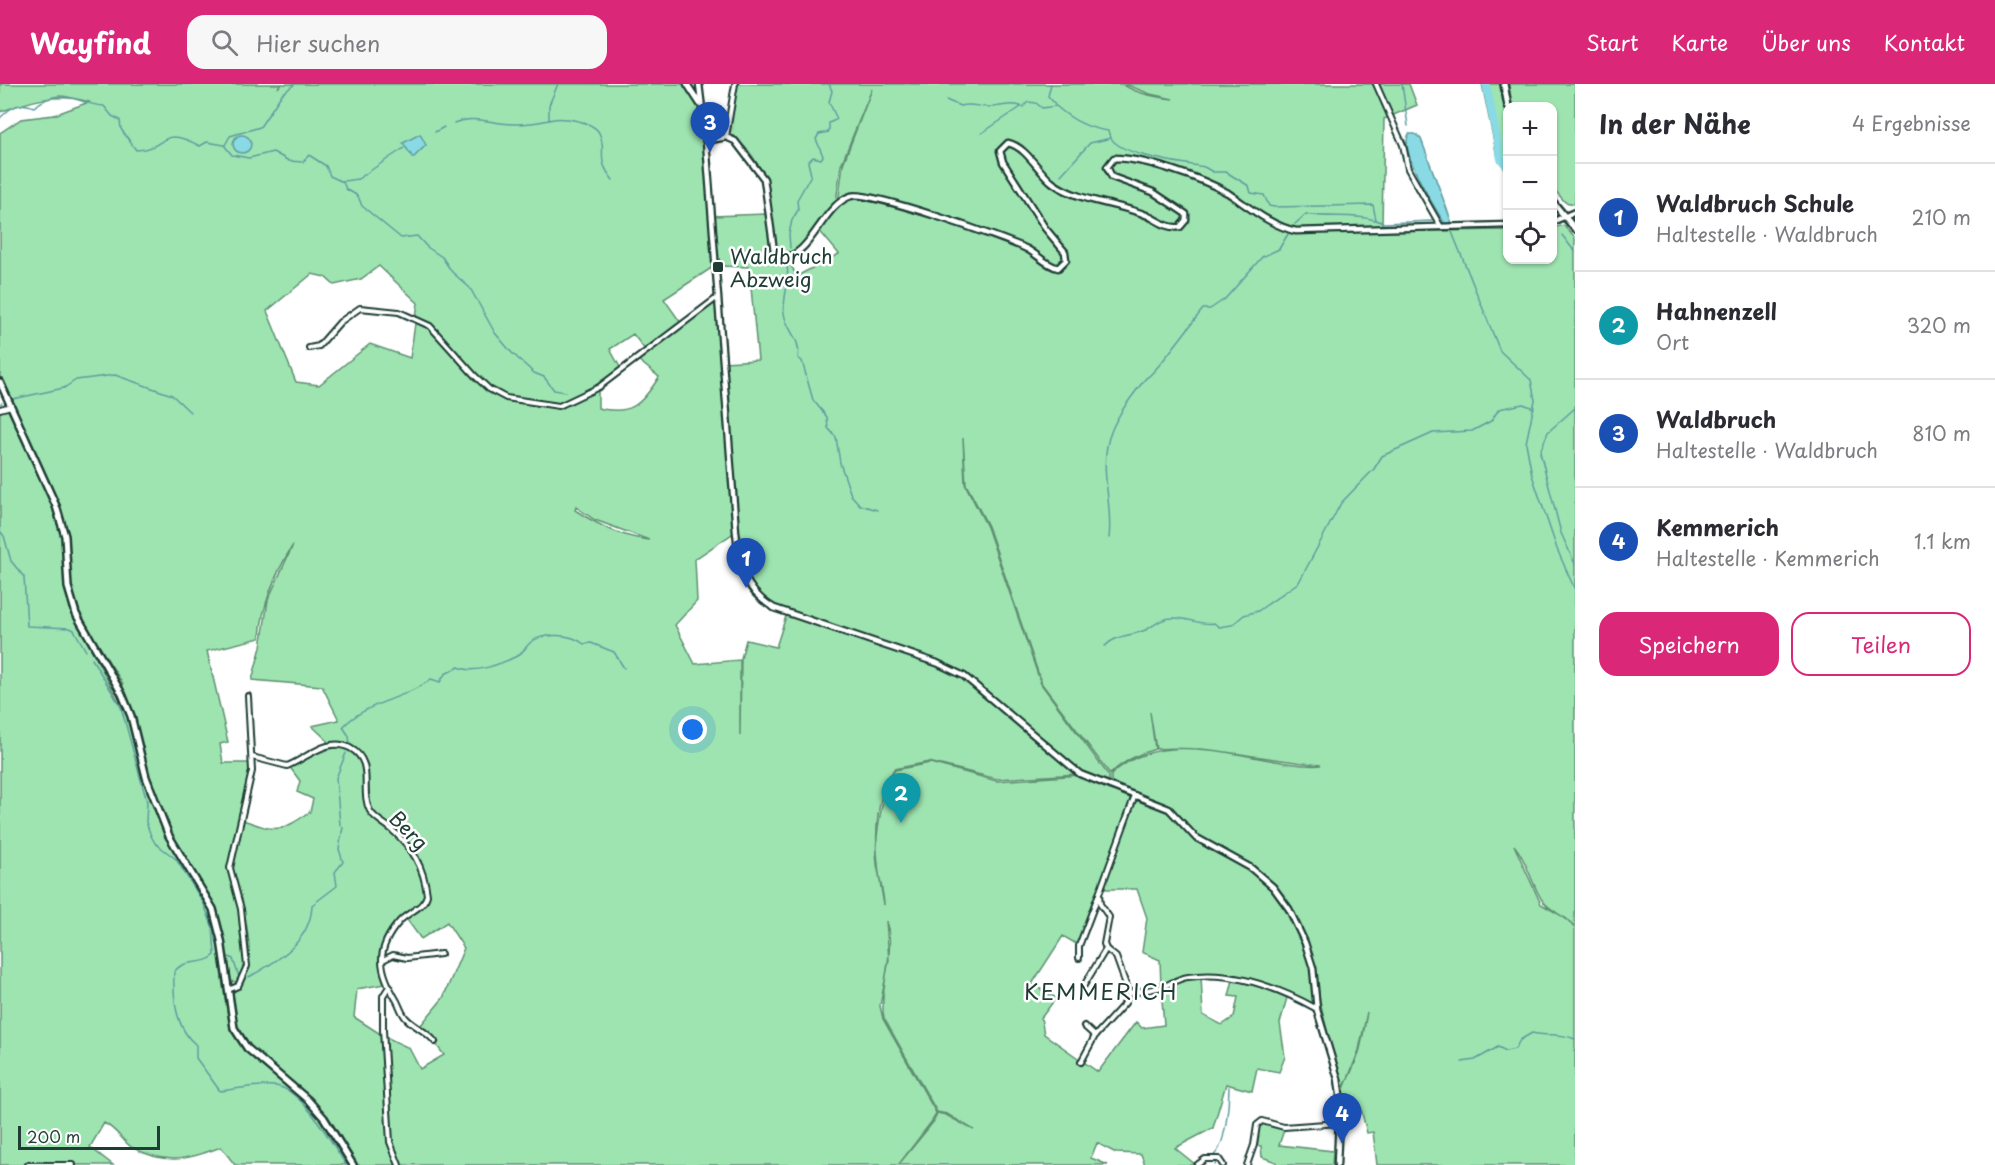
<!DOCTYPE html>
<html lang="de">
<head>
<meta charset="utf-8">
<style>
  :root { --surface:#fff; --page:#f7f7f7; --text:#2b2b33; --muted:#7c7c81; --line:#e1e1e2; --accent:#db2777 }
  body { margin:0; font-family:"Playpen Sans",sans-serif; background:var(--page); color:var(--text) }
  .controls { position:absolute; right:18px; top:18px; display:grid; overflow:hidden; border-radius:12px; box-shadow:0 2px 4px #0004 }
  .controls button { width:54px; height:54px; display:grid; place-items:center; padding:0; border:0; border-bottom:2px solid var(--line); background:var(--surface); color:var(--text); font:30px sans-serif }
  .scale { position:absolute; left:18px; bottom:15px; width:142px; box-sizing:border-box; padding-left:6px; border:3px solid #1f3d34; border-top:0; font-size:16px; line-height:21px; white-space:nowrap; color:#1f3d34; -webkit-text-stroke:4px #fff; paint-order:stroke }
  .you { position:absolute; left:693px; top:646px; width:21px; height:21px; margin:-15px; border:4px solid #fff; border-radius:50%; background:#1a73e8; box-shadow:0 0 0 9px #1a73e833 }
  .badge { display:grid; place-items:center; width:39px; height:39px; border-radius:50%; background:var(--accent); color:#fff; font-size:20px; font-weight:700 }
  .pin { position:absolute; translate:-50% -50px; filter:drop-shadow(0 2px 3px #0008) }
  .pin::after { content:''; position:absolute; top:32px; width:21px; height:18px; background:inherit; clip-path:polygon(0 0,100% 0,50% 100%) }
  .list { margin:0; padding:0; list-style:none }
  h2 { display:flex; justify-content:space-between; align-items:center; height:78px; margin:0; padding:0 24px; font-size:26px }
  h2 small { font-size:20px; font-weight:400; color:var(--muted) }
  .list li { display:grid; grid-template-columns:39px 1fr auto; gap:18px; align-items:center; box-sizing:border-box; height:108px; padding:0 24px; border-top:2px solid var(--line) }
  .list b { display:block; font-size:22px; white-space:nowrap }
  .list p { margin:0; font-size:20px; white-space:nowrap; color:var(--muted) }
  .list em { font-size:20px; font-style:normal; color:var(--muted) }
  .actions { display:flex; gap:12px; padding:18px 24px }
  .actions a { flex:1; padding:14px 0; border:2px solid var(--accent); border-radius:18px; text-align:center; font-size:21px; color:var(--accent) }
  .actions .main { background:var(--accent); color:#fff }
  .icon { flex:none; width:33px; height:33px; fill:none; stroke:currentColor; stroke-width:2; stroke-linecap:round; stroke-linejoin:round }
  .map { position:relative; flex:none; width:1575px; height:1081px; overflow:hidden }
  header { display:flex; align-items:center; gap:36px; box-sizing:border-box; height:84px; padding:0 30px; background:var(--accent); color:#fff }
  header strong { font-size:28px }
  nav { display:flex; gap:33px; margin-inline-start:auto; font-size:21px }
  .search { width:420px; height:54px; background:var(--page); display:flex; align-items:center; gap:15px; box-sizing:border-box; padding:0 21px; border-radius:18px; color:var(--muted); font-size:22px }
  main { display:flex }
  aside { flex:1; background:var(--surface) }
  .map>svg:first-child { display:block }
  .green { fill:#9ee4b1; stroke:#5e9072; stroke-width:1.5; fill-rule:evenodd }
  .water { fill:#89dae4; stroke:#5f9b9e; stroke-width:1.5 }
  .lines { fill:none; stroke-linecap:round; stroke-linejoin:round }
  .stream { stroke:#5f9b9e; stroke-width:1.5 }
  .river { stroke:#89dae4; stroke-width:8 }
  .minor-casing { stroke:#1f3d34; stroke-width:8 }
  .tertiary-casing { stroke:#1f3d34; stroke-width:9 }
  .secondary-casing { stroke:#1f3d34; stroke-width:10 }
  .minor { stroke:#fff; stroke-width:4 }
  .tertiary { stroke:#fff; stroke-width:4.5 }
  .secondary { stroke:#fff; stroke-width:5 }
  .poi-dot { fill:#1f3d34; stroke:#fff; stroke-width:2 }
  .labels { text-anchor:middle; dominant-baseline:central; stroke-width:5; stroke-linejoin:round; paint-order:stroke }
  .poi-label { font-size:20px; fill:#1f3d34; stroke:#fff; text-anchor:start }
  .street-label { font-size:20px; fill:#1f3d34; stroke:#fff }
  .quarter-label { font-size:22px; letter-spacing:1.5px; fill:#1f3d34; stroke:#fff }
</style>
</head>
<body>
<header>
<strong>Wayfind</strong>
<div class="search"><svg class="icon" aria-label="search" viewBox="0 0 24 24"><circle cx="10" cy="10" r="6"/><path d="M15 15l6 6"/></svg>Hier suchen</div>
<nav><a>Start</a><a>Karte</a><a>Über uns</a><a>Kontakt</a></nav>
</header>
<main>
<div class="map">
<svg width="1575" height="1081" viewBox="0 0 1575 1081">
  <rect width="100%" height="100%" fill="#fff"/>
  <filter id="ink" filterUnits="userSpaceOnUse"><feTurbulence type="fractalNoise" baseFrequency=".0167" numOctaves="2"/><feDisplacementMap in="SourceGraphic" scale="12" xChannelSelector="R" yChannelSelector="G"/><feConvolveMatrix kernelMatrix="1 2 1 2 8 2 1 2 1" color-interpolation-filters="sRGB"/></filter>
  <g filter="url(#ink)">
    <g class="green">
      <path d="M0,0h280l-2,4 3,-4h404l15,22 13,161 -49,32 17,24 -36,27 -12,-16 -23,15 11,20 -23,18v21c33,8 44,-4 61,-31l-22,-18 80,-60 18,233 -40,27 2,42 -22,24 20,39 45,-4v76l1,-78 5,-18 30,7 11,-34 149,52 26,12 116,97 -81,5 -68,-17 -35,7c-25,38 -18,94 -10,136 0,-12 -5,-27 -7,-41 -3,-23 5,-75 18,-94l35,-7 67,18 83,-6 29,15 24,6 -27,76 29,-75 33,14 40,38 50,26 30,35 15,30 2,-1 -8,-18 -22,-35 -23,-19 -41,-20 -15,-11 -26,-28 -59,-21v-12c43,-43 111,-23 164,-14 14,2 32,6 46,4 -56,-5 -109,-20 -165,-16l-6,-37 5,37c-17,5 -33,13 -45,25l-68,-90 -54,-158 -22,-42 -3,-46 2,46 22,43 54,157 68,92v10l-27,-13 -118,-98 -26,-13 -163,-56c-16,-10 -24,-21 -33,-38l-18,-206 34,-2 -9,-93 -31,-1 -5,-50 53,-2 7,37 8,8h6l10,17 42,-22 -21,-25 20,-26 5,-39 29,-75 -31,76 -5,37 -39,50c-10,5 -13,6 -22,-1 -5,-37 -6,-99 -47,-115l8,-52h386c16,10 33,13 51,15l-23,-5 -25,-10h284l8,21 -33,14 -2,107 -75,2 -4,5 204,-3 1,30h44l1,-32 10,-3 12,13v689c-9,-11 -26,-16 -33,-27 -11,-17 -15,-40 -28,-55l27,59 26,15 8,10v236h-198l-4,-33 -6,1 -7,-28 -19,3c-1,-21 14,-38 19,-59 3,-12 5,-25 7,-37l-8,38 -12,31 -6,9 -24,-102 -2,19c-37,-21 -84,-37 -127,-31 -9,1 -19,6 -27,10l-1,-26 -18,-8 5,-34 -10,-29h-37l-22,56 -15,-9 -31,48 24,14 -15,20 3,16 54,38 38,-50 6,6 22,-3 -3,-37 24,-11 16,-1 2,39 19,10 12,-8 4,-20 -9,-1 4,-16 55,14 -8,29 5,34 -6,15 -22,-4 -5,23 -26,-7 -13,44 -38,20 21,17h-51l-4,-11 -25,-1 -19,-10 -6,15 17,7h-708l-11,-33 -5,-96 25,12 11,21 24,-14 -23,-30 22,-27 21,-50 -17,-26 -26,17 -16,-22 22,-17 -6,-39 -6,-13 -39,-32 -6,-9 -4,-44c-13,-12 -20,-22 -39,-17v-6l-15,-14 27,-6 -17,-34 -70,-6 9,-33 7,-47 25,-55c-18,29 -31,59 -33,93l-53,13 21,91 -8,2 3,19h29l-18,86 9,-29c34,12 36,13 67,-8l3,-13 -16,-7 3,-11 -11,-15c17,-9 41,-26 60,-16 22,11 12,41 19,59 4,10 15,16 23,22 21,17 36,41 34,68 -31,29 -52,38 -40,85l-28,5 -3,28 28,18 5,97 12,33h-43l-22,-37 -24,-29 -64,-54 -10,-20 -5,-30c26,-22 18,-59 12,-89l-5,2 8,50 -5,18 -5,6 -6,-1 -8,-53h-6c4,26 7,76 16,99 14,36 51,51 76,78 17,18 29,39 42,60h-115l-14,-18c-37,14 -55,18 -90,0 -10,-8 -15,-18 -27,-24l-14,24 23,18h-113v-754l8,-2 46,100 8,29 5,50 7,28 46,88 3,-20 -45,-71 -7,-26 -3,-51 -7,-29 -61,-130v-244l21,-14 33,-4 35,-13c-31,-10 -60,-1 -89,10zM379,182l39,37 -8,55 -40,-14 -51,41 -23,-3 -29,-71 45,-37 13,3 9,8 27,-6zM576,423l19,13 54,20c-28,-3 -51,-15 -74,-30zM886,837c11,32 -8,67 -2,97l53,94 10,2 27,16 -28,-15 -9,-2 -3,8 -35,43 33,-43 4,-8 -53,-94 -3,-13 9,-46z"/>
      <polygon points="1482,0 1501,0 1507,36 1507,90 1496,68"/>
      <polygon points="1508,0 1575,0 1575,120 1565,118 1553,104 1552,22 1512,22"/>
      <polygon points="1264,1039 1284,1046 1279,1061 1333,1067 1332,1081 1276,1081 1276,1078 1262,1073 1261,1062 1257,1062 1258,1045"/>
    </g>
    <g class="water">
      <polygon points="420,50 426,61 413,74 403,59"/>
      <path d="M1409,50h6l6,5 31,84 -7,1c-10,-16 -47,-73 -36,-90z"/>
      <circle cx="242" cy="60" r="9"/>
    </g>
    <g class="lines">
      <g class="stream">
        <polyline points="1051,0 1048,12 1055,20"/>
        <polyline points="1402,0 1408,42"/>
        <path d="M946,16l14,6c11,-3 18,1 29,1 14,0 21,-5 34,0l5,-5 8,1 6,5 14,-2c16,14 31,22 52,25l2,6"/>
        <path d="M0,34c10,-10 20,-18 34,-11 31,-23 39,-3 70,-1l8,10 8,4 1,9 15,21c33,-1 22,-26 64,-4l7,-4 17,3 8,10 17,3 24,-6 16,9 14,1 6,-7 17,11 4,10 13,6 3,7 12,7 4,10 39,32 16,-2 10,11 15,10 10,15 18,16 25,45 17,20 22,20 10,4 10,13 11,2"/>
        <path d="M549,36c11,-4 47,1 51,15 7,18 -5,23 13,45"/>
        <path d="M454,39c17,-7 31,-2 47,0 15,2 34,0 48,-3v-15l9,-21"/>
        <polyline points="435,48 444,43"/>
        <polyline points="982,49 1021,23"/>
        <polyline points="225,61 230,52 260,43 282,10 295,0"/>
        <path d="M1061,91l29,-32 21,-5c10,18 72,25 93,29l9,5h13l23,14 2,7 13,2 5,11 5,1 99,-2 3,15 8,3 48,-2"/>
        <polyline points="344,97 358,95 404,64"/>
        <path d="M1295,140l11,-10c23,5 46,-1 69,6"/>
        <polyline points="1452,148 1500,267 1531,296 1535,316 1526,359 1532,391 1557,465 1575,506"/>
        <polyline points="1562,151 1575,168"/>
        <polyline points="790,164 789,150 792,136 798,126 797,116 811,91 808,78 813,73 821,75 823,72 816,55 819,50 829,48 829,39 837,35 829,18 832,7 829,0"/>
        <path d="M787,182c3,15 -4,31 -3,47 2,17 18,27 14,45l4,3 11,39 14,17 1,11 8,9 4,26 11,32 9,10 17,5"/>
        <polyline points="13,315 64,304 76,296 115,291 172,311 190,328"/>
        <polyline points="0,320 2,319"/>
        <polyline points="1575,324 1548,348 1540,368 1561,449 1575,480"/>
        <polyline points="0,447 4,452 11,477 24,493 27,542 70,544 74,546 86,567"/>
        <path d="M1109,454c4,-30 -8,-62 -2,-92 4,-24 24,-49 39,-68 8,-2 47,-57 57,-69h7l15,-10 37,-42 17,-8 9,-15"/>
        <path d="M1105,562c13,-12 23,-9 38,-15 10,-4 17,-13 30,-13 14,-1 29,8 41,5l5,4 13,-2 12,-10 14,-4 41,-29 42,-79 33,-34 8,-13 51,-23 39,-2 19,-10 8,-12 24,-5 11,4"/>
        <path d="M92,575l29,48 26,95 -1,20 5,14 4,7 21,16 27,43 10,26 2,27c-13,12 -30,2 -41,17 -1,25 1,56 22,73v13l24,33c18,-2 38,-7 56,-5 27,4 56,57 70,79"/>
        <path d="M350,662l-1,-10 -6,-9c22,-25 61,-27 88,-48l9,3 5,-8 14,-7c15,8 44,-4 58,-11 6,-3 9,-10 14,-14 13,-10 41,-8 53,2l7,-1 23,9 10,16"/>
        <polyline points="229,873 233,875 239,893"/>
        <path d="M249,893c29,-16 62,-36 63,-72l25,-19 -2,-14 8,-10 -4,-13 4,-22 -3,-2 -4,-47 10,-25"/>
        <path d="M1462,978l13,-2 23,-13 8,4 9,-2 5,-9 12,-7c17,4 25,-1 43,6"/>
        <path d="M1214,1071c12,-9 15,-53 15,-68"/>
        <polyline points="1215,1081 1216,1077"/>
      </g>
      <polyline class="river" points="1486,0 1501,75 1508,83"/>
      <defs>
        <g id="minor">
          <polyline points="1376,0 1403,61 1408,85 1441,143"/>
          <polyline points="726,53 735,0"/>
          <polyline points="309,264 319,262 340,238 360,224 399,228 430,242 475,292 489,305 506,314 559,322 599,303 718,213"/>
          <polyline points="0,325 11,322"/>
          <path d="M252,673l35,9c19,-7 41,-30 63,-18 26,14 9,42 20,63 5,8 14,12 21,18 21,18 33,38 36,66 -3,13 -19,17 -27,26 -26,29 -21,50 -3,80 3,6 5,13 9,17 8,9 21,13 29,24"/>
          <path d="M1135,711l-36,99 1,10 9,13 -5,27 2,5 10,8 13,36c11,-2 22,-3 33,-6 8,-3 17,-9 26,-10 44,-7 91,11 129,32"/>
          <polyline points="1079,874 1079,862 1098,812"/>
          <polyline points="383,876 393,871 407,874 441,870"/>
          <polyline points="1083,903 1106,865"/>
          <polyline points="388,904 383,912 383,946 390,1058 399,1081"/>
          <polyline points="228,906 238,902 247,882 241,825 230,784 252,687 248,612"/>
          <polyline points="1084,942 1095,952"/>
          <polyline points="1081,978 1095,952 1125,919 1129,909"/>
          <polyline points="28,1081 73,1081"/>
          <polyline points="1197,1081 1205,1075 1219,1075 1223,1081"/>
          <polyline points="1247,1081 1254,1061 1257,1041 1262,1037 1284,1043 1339,1039"/>
        </g>
        <g id="tertiary">
          <polyline points="687,0 700,20"/>
          <path d="M699,0l7,57 30,391c4,34 6,57 38,76l163,55 27,13 116,98 89,35 26,28 56,31 22,19 16,22 16,34 8,25 4,42 21,69 2,15 -3,71"/>
          <path d="M706,57l20,-4 9,4 29,38 10,72 7,7c30,0 41,-53 70,-62 16,-6 156,43 176,53 11,6 19,16 31,19l8,-8 -1,-8 -20,-24 -42,-66 -3,-11 8,-8c19,4 30,29 45,40 26,19 64,20 93,32 12,5 21,14 34,12l6,-7v-6l-33,-22 -41,-15 -5,-10 7,-9c30,0 88,20 114,35 21,14 43,33 68,38l212,-6"/>
          <polyline points="1552,138 1575,128"/>
        </g>
        <g id="secondary">
          <polyline points="1504,0 1508,22"/>
          <polyline points="1552,117 1575,145"/>
          <polyline points="0,298 56,422 65,452 68,503 76,530 122,610 131,632 146,693 169,752 213,825 221,856 234,944 247,964 308,1016 324,1034 353,1081"/>
        </g>
      </defs>
      <use href="#minor" class="minor-casing"/>
      <use href="#tertiary" class="tertiary-casing"/>
      <use href="#secondary" class="secondary-casing"/>
      <use href="#minor" class="minor"/>
      <use href="#tertiary" class="tertiary"/>
      <use href="#secondary" class="secondary"/>
    </g>
  </g>
  <rect class="poi-dot" x="712" y="177" width="12" height="12" rx="3"/>
  <g class="labels">
    <g class="poi-label">
      <text x="730" y="172">Waldbruch<tspan x="730" dy="23">Abzweig</tspan></text>
    </g>
    <g class="street-label">
      <text transform="translate(409 746) rotate(46)">Berg</text>
    </g>
    <g class="quarter-label">
      <text x="1101" y="906">KEMMERICH</text>
    </g>
  </g>
</svg>
<div class="controls">
<button>+</button>
<button>−</button>
<button><svg class="icon" aria-label="locate" viewBox="0 0 24 24"><circle cx="12" cy="12" r="6"/><path d="M12 2v4M12 18v4M2 12h4M18 12h4"/></svg></button>
</div>
<div class="scale">200 m</div>
<div class="you"></div>
<div class="pin badge" style="left:746px;top:504px;background:#1a4fb4">1</div>
<div class="pin badge" style="left:901px;top:739px;background:#0f9aa8">2</div>
<div class="pin badge" style="left:710px;top:68px;background:#1a4fb4">3</div>
<div class="pin badge" style="left:1342px;top:1059px;background:#1a4fb4">4</div>
</div>
<aside>
<h2>In der Nähe<small>4 Ergebnisse</small></h2>
<ul class="list">
<li><span class="badge" style="background:#1a4fb4">1</span><div><b>Waldbruch Schule</b><p>Haltestelle · Waldbruch</p></div><em>210 m</em></li>
<li><span class="badge" style="background:#0f9aa8">2</span><div><b>Hahnenzell</b><p>Ort</p></div><em>320 m</em></li>
<li><span class="badge" style="background:#1a4fb4">3</span><div><b>Waldbruch</b><p>Haltestelle · Waldbruch</p></div><em>810 m</em></li>
<li><span class="badge" style="background:#1a4fb4">4</span><div><b>Kemmerich</b><p>Haltestelle · Kemmerich</p></div><em>1.1 km</em></li>
</ul>
<div class="actions"><a class="main">Speichern</a><a>Teilen</a></div>
</aside>
</main>
</body>
</html>
